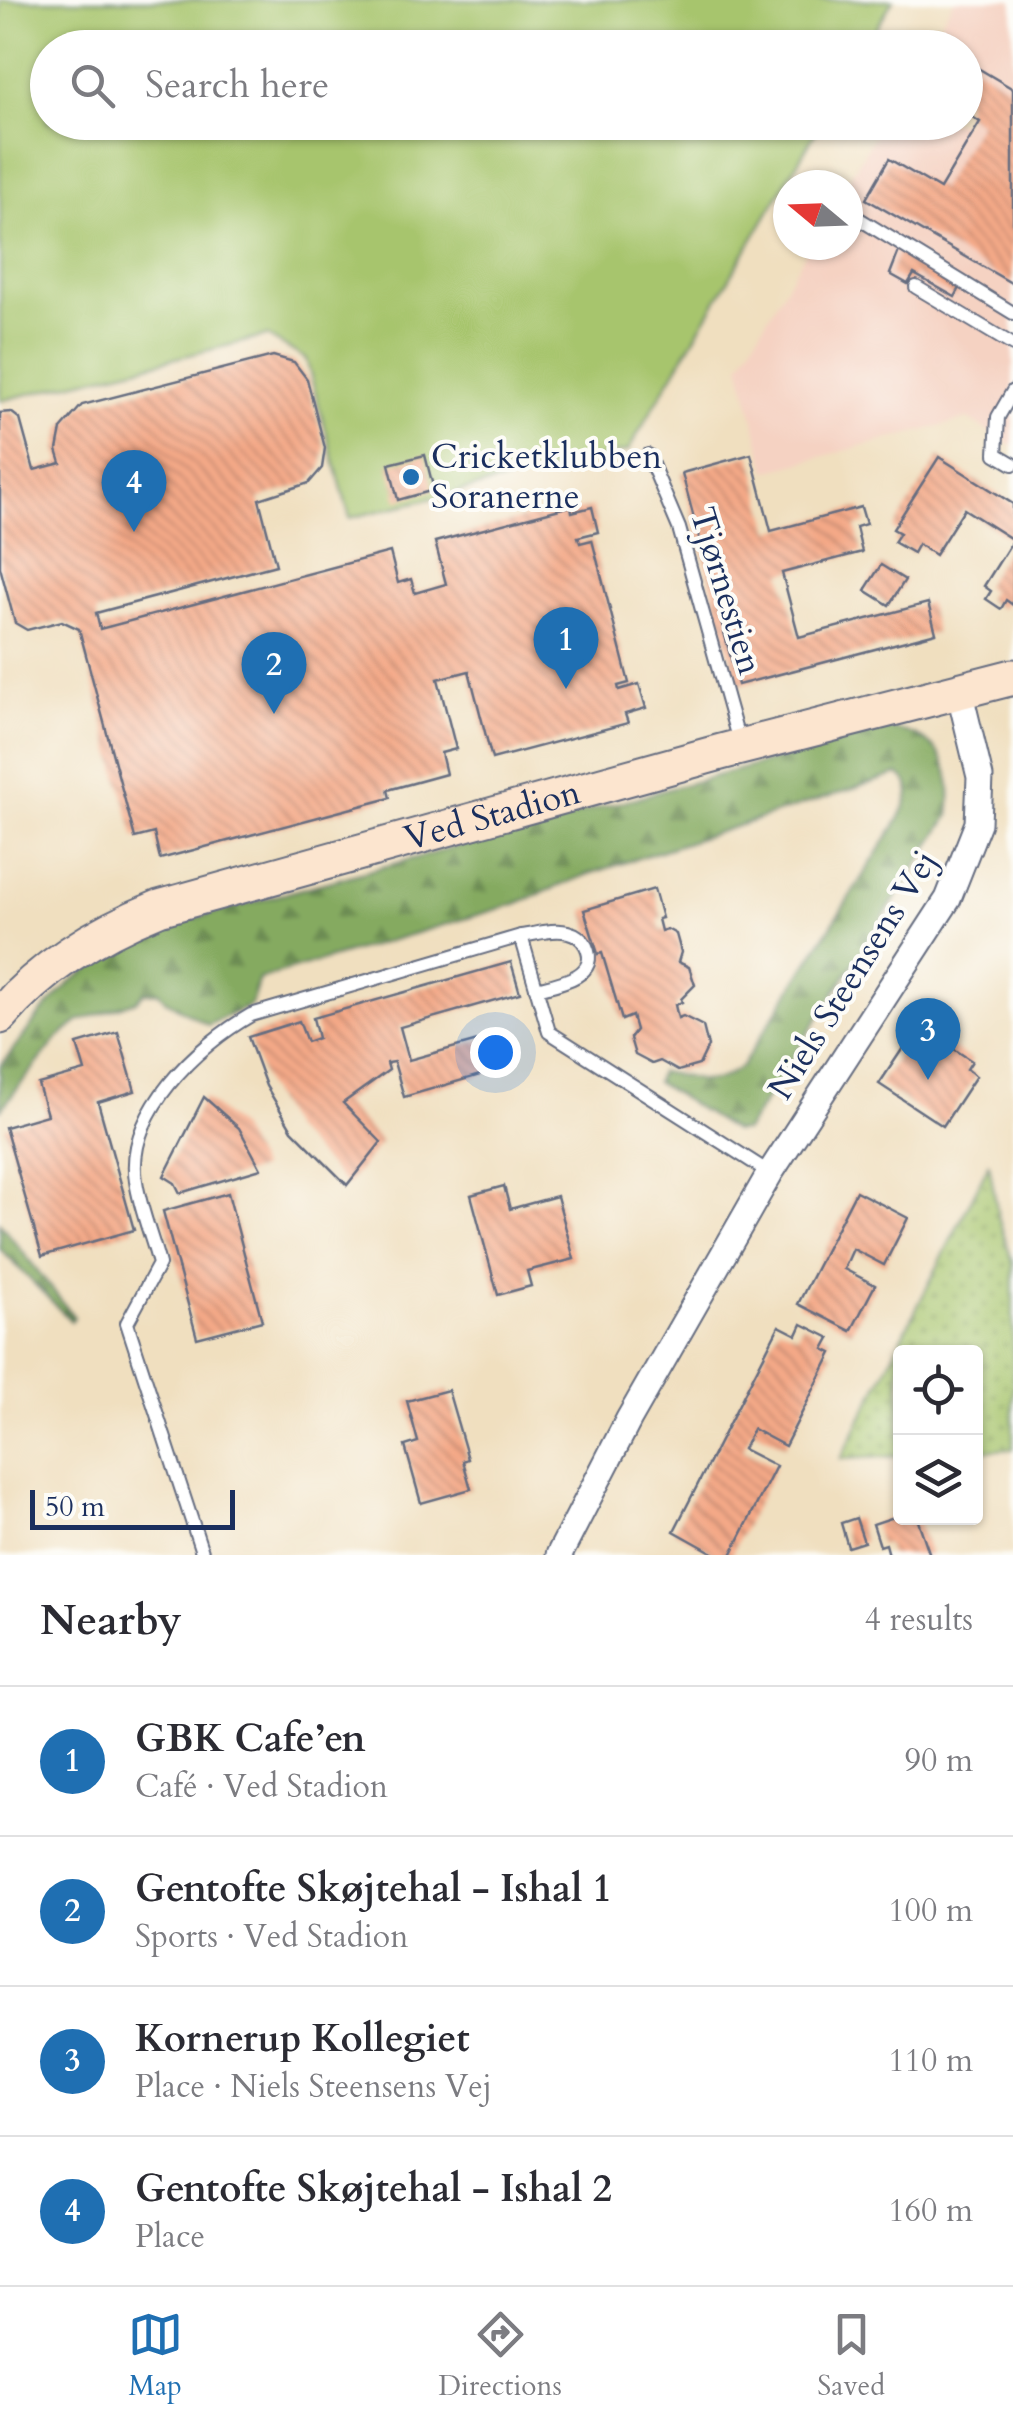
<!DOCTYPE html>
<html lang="en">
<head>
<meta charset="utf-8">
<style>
  :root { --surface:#fff; --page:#f7f7f7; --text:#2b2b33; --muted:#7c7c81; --line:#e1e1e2; --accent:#1f6fb2 }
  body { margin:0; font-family:Cardo,serif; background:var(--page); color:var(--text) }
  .controls { position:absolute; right:30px; bottom:30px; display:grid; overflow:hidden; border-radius:10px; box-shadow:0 2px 8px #0004 }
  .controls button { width:90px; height:90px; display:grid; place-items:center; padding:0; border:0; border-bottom:2px solid var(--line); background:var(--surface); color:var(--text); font:50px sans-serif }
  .compass { position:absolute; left:773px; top:170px; width:90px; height:90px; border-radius:50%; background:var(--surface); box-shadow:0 2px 8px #0004; rotate:289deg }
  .scale { position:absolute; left:30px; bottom:25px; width:205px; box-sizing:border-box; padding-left:10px; border:5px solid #1b2f5e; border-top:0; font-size:28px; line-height:35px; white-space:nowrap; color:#1b2f5e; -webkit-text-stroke:8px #fdfcf7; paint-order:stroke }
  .you { position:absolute; left:495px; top:1052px; width:35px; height:35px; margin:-25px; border:8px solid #fff; border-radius:50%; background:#1a73e8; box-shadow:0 0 0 15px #1a73e833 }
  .badge { display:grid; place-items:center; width:65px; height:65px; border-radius:50%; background:var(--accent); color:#fff; font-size:32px; font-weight:700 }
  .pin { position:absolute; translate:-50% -82px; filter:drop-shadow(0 2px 5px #0008) }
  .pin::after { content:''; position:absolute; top:52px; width:35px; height:30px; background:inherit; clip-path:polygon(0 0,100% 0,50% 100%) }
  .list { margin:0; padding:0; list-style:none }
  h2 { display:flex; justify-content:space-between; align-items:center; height:130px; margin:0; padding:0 40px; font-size:42px }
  h2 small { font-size:32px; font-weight:400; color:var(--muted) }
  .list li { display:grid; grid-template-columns:65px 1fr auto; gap:30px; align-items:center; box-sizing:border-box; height:150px; padding:0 40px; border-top:2px solid var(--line) }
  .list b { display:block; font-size:38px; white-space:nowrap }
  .list p { margin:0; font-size:32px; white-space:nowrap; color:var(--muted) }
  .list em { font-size:32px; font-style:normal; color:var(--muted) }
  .icon { flex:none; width:55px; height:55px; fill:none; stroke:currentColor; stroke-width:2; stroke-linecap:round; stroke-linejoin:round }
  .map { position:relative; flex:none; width:1013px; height:1555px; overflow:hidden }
  .search { position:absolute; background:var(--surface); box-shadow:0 2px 8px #0004; left:30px; right:30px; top:30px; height:110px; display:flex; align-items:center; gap:25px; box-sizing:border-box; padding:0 35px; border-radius:55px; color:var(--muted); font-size:38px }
  .sheet { height:730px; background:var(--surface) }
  nav { display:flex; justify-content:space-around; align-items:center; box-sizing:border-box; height:140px; border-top:2px solid var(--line); background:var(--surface); font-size:28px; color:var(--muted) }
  nav a { display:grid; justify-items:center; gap:5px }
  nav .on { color:var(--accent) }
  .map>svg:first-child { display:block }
  .built { fill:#f5d2c2 }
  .grass { fill:url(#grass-dots); stroke:#617a66; stroke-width:2.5 }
  .forest { fill:url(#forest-firs); stroke:#506c5f; stroke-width:2.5 }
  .pitch { fill:#a7c56d; stroke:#617a66; stroke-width:2.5 }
  .building { fill:url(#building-back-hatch) }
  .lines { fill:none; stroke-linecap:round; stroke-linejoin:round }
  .lane-casing { stroke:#666d80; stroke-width:16 }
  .street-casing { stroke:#666d80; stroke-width:29 }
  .secondary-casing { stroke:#666d80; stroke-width:39 }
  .lane { stroke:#fff; stroke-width:12 }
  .street { stroke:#fff; stroke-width:25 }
  .secondary { stroke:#fce5cf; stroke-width:35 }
  .poi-dot { fill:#1f6fb2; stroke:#fdfcf7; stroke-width:4 }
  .labels { text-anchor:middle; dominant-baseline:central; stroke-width:8; stroke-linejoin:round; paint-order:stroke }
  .poi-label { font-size:35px; fill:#1b2f5e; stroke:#fdfcf7; text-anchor:start }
  .street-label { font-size:35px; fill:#1b2f5e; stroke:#fdfcf7 }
</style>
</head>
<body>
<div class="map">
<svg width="1013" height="1555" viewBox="0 0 1013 1555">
  <defs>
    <pattern id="grass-dots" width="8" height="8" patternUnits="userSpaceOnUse" patternTransform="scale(2.5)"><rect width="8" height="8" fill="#a7c56d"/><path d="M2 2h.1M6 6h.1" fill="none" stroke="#87a05d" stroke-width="1.8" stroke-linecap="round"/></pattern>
    <pattern id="forest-firs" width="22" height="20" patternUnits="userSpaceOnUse" patternTransform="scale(2.5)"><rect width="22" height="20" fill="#85aa60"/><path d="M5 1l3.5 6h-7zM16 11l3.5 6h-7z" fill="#6c8b52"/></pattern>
    <pattern id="building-back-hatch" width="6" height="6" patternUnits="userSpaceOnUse" patternTransform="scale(2.5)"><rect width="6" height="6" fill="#f4a987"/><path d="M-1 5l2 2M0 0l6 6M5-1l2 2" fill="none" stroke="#c58a72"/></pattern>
  </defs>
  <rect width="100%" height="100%" fill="#fdfcf7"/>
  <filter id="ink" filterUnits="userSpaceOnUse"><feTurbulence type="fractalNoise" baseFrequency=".01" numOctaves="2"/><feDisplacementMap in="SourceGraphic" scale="20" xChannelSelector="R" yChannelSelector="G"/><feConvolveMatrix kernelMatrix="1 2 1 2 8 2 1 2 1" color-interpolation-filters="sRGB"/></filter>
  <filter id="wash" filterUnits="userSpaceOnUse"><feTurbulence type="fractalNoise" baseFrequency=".0048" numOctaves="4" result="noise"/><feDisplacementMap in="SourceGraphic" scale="40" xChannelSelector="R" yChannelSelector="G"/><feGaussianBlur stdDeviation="2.25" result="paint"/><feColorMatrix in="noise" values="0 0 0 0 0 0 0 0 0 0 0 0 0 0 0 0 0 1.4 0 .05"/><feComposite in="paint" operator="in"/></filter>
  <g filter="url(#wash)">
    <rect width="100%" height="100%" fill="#f0dfbf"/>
    <polygon class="built" points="954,0 1013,0 1013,447 968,419 767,471 740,365 810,245 848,245 848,185 845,185 882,123 966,122 966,48 926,47"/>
    <polygon class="grass" points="989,1164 999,1220 1013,1263 1013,1449 976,1451 976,1352 900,1352 900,1456 841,1459"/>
    <g class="forest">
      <path d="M880,728c56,3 76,34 69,88l-204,315h-11l-78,-49 3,-10c39,4 46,21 83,-6l156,-245c8,-16 20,-36 0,-47l-312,101 -71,29 -256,75 -8,26 -43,20 -43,-25 -7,-8 -14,1 -8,8 -57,20 -21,17 -58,72v-43l41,-54 31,-32 46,-31 59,-27 656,-179z"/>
      <polygon points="0,1223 74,1317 71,1321 0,1249"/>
    </g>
    <polygon class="pitch" points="0,0 893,0 865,47 48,48 48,122 821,123 628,451 350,518 306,359 267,336 0,401"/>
    <g id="blocks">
      <g class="building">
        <polygon points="966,61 1013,89 1013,284 866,199 889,159 940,189 980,122 966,113"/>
        <polygon points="899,251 961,286 955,297 914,274 908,284 890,274"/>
        <polygon points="273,356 294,362 307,379 325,448 322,468 309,483 259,499 276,565 96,613 100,629 390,552 398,583 411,579 415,593 446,584 435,542 571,506 572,512 592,507 598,532 578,537 580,543 592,540 629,683 618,686 619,690 639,684 646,708 625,714 628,723 492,759 469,671 438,679 456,749 441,753 446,774 388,790 390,798 160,859 154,833 135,838 79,629 62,621 27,630 15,623 0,567 0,413 11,412 20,419 34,470 61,463 57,450 61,429 82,405"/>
        <polygon points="751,454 771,531 861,507 866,524 856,527 862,552 782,573 799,637 928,603 936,633 738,685 682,473"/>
        <polygon points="425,455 434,490 398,500 389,464"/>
        <polygon points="939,457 1013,504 1013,605 1006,600 1001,609 986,599 991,591 984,586 1013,540 964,509 935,555 918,544 913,553 894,542 900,533 893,529"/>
        <polygon points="881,565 905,580 889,605 865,590"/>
        <polygon points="654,889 662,918 658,919 661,931 667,929 676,934 681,952 678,962 689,967 695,985 681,999 682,1002 675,1005 678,1018 683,1016 703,1026 708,1046 699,1065 678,1071 660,1061 652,1064 635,1055 630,1038 636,1030 632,1016 622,1020 602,953 598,954 584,910"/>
        <polygon points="511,962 520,993 400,1027 409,1060 492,1037 501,1069 404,1097 394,1062 387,1063 389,1070 343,1103 381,1142 347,1185 292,1130 266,1086 248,1037 299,1021 307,1042 318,1038 313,1018"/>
        <polygon points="927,1031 972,1061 967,1069 976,1076 943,1126 879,1084 913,1033 921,1039"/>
        <polygon points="118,1032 135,1091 98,1102 134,1230 42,1256 5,1127 47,1115 38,1084 85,1071 77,1044"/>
        <polygon points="204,1097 239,1128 261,1169 180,1193 175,1183 164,1176"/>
        <polygon points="504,1186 510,1209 557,1196 574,1259 527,1271 531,1286 498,1295 471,1195"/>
        <polygon points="856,1191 908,1218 884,1265 853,1249 844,1269 875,1285 851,1331 798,1304"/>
        <polygon points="228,1193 262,1321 197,1338 163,1211"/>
        <polygon points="802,1324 830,1338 824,1349 832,1353 785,1446 753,1429 743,1449 776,1466 731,1555 717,1555 674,1531 779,1326 797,1335"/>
        <polygon points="448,1390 468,1459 463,1461 471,1489 421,1503 405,1446 418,1442 407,1401"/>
        <polygon points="900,1515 917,1518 930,1555 889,1555 886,1544 880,1546 873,1524"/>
        <polygon points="856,1518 864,1542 848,1547 841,1523"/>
      </g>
    </g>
  </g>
  <g filter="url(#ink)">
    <use href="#blocks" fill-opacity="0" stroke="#666d80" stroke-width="2.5"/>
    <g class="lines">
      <defs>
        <g id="lane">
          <polyline points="848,212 1013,313"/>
          <polyline points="916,287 1013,345"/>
          <polyline points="1013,391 998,417 996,454 1013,464"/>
          <polyline points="648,455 679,528 739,742"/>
          <path d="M521,936c15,-2 33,-8 47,-4 8,2 14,6 18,14 15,31 -30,38 -50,43"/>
          <path d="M203,1555l-76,-232 32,-59c-7,-27 -19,-55 -23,-83 -11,-68 62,-136 115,-166l270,-79 28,96 221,141"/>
        </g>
        <polyline id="street" points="559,1555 629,1419 770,1173 948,899 978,823 980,777 959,690"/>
        <g id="secondary">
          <path id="s1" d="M0,1016c42,-50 99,-84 159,-108l562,-156 292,-75"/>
        </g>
      </defs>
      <use href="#lane" class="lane-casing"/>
      <use href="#street" class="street-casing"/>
      <use href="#secondary" class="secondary-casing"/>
      <use href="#lane" class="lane"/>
      <use href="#street" class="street"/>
      <use href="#secondary" class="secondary"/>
    </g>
  </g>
  <circle class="poi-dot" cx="411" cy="477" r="10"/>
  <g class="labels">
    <g class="poi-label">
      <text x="431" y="457">Cricketklubben<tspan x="431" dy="40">Soranerne</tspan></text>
    </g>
    <g class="street-label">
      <text transform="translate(726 591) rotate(73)">Tjørnestien</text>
      <text stroke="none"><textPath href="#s1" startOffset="540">Ved Stadion</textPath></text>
      <text transform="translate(853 975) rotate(-58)">Niels Steensens Vej</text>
    </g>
  </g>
</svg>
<div class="controls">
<button><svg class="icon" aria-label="locate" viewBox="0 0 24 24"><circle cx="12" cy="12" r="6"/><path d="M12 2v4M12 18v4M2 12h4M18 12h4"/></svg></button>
<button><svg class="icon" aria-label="layers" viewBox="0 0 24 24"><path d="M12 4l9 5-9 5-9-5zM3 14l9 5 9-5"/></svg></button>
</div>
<svg class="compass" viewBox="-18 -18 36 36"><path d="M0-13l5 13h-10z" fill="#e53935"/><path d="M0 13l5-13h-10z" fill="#7c7c81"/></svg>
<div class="scale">50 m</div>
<div class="you"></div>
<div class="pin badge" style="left:566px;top:689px">1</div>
<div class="pin badge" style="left:274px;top:714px">2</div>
<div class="pin badge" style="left:928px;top:1080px">3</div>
<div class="pin badge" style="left:134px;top:532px">4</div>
<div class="search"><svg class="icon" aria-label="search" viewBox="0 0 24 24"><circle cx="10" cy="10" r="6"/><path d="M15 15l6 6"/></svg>Search here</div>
</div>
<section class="sheet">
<h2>Nearby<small>4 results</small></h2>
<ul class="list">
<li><span class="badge">1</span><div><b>GBK Cafe’en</b><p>Café · Ved Stadion</p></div><em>90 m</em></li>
<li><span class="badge">2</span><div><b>Gentofte Skøjtehal - Ishal 1</b><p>Sports · Ved Stadion</p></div><em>100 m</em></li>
<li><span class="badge">3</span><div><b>Kornerup Kollegiet</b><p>Place · Niels Steensens Vej</p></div><em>110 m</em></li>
<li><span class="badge">4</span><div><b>Gentofte Skøjtehal - Ishal 2</b><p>Place</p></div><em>160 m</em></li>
</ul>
</section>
<nav>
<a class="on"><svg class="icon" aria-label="map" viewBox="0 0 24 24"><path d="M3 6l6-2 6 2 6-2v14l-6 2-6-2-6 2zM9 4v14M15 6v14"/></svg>Map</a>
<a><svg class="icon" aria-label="directions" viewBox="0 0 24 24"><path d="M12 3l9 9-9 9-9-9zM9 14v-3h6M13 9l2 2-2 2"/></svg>Directions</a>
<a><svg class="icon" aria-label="saved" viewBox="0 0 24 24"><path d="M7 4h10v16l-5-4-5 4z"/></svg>Saved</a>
</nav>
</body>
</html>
